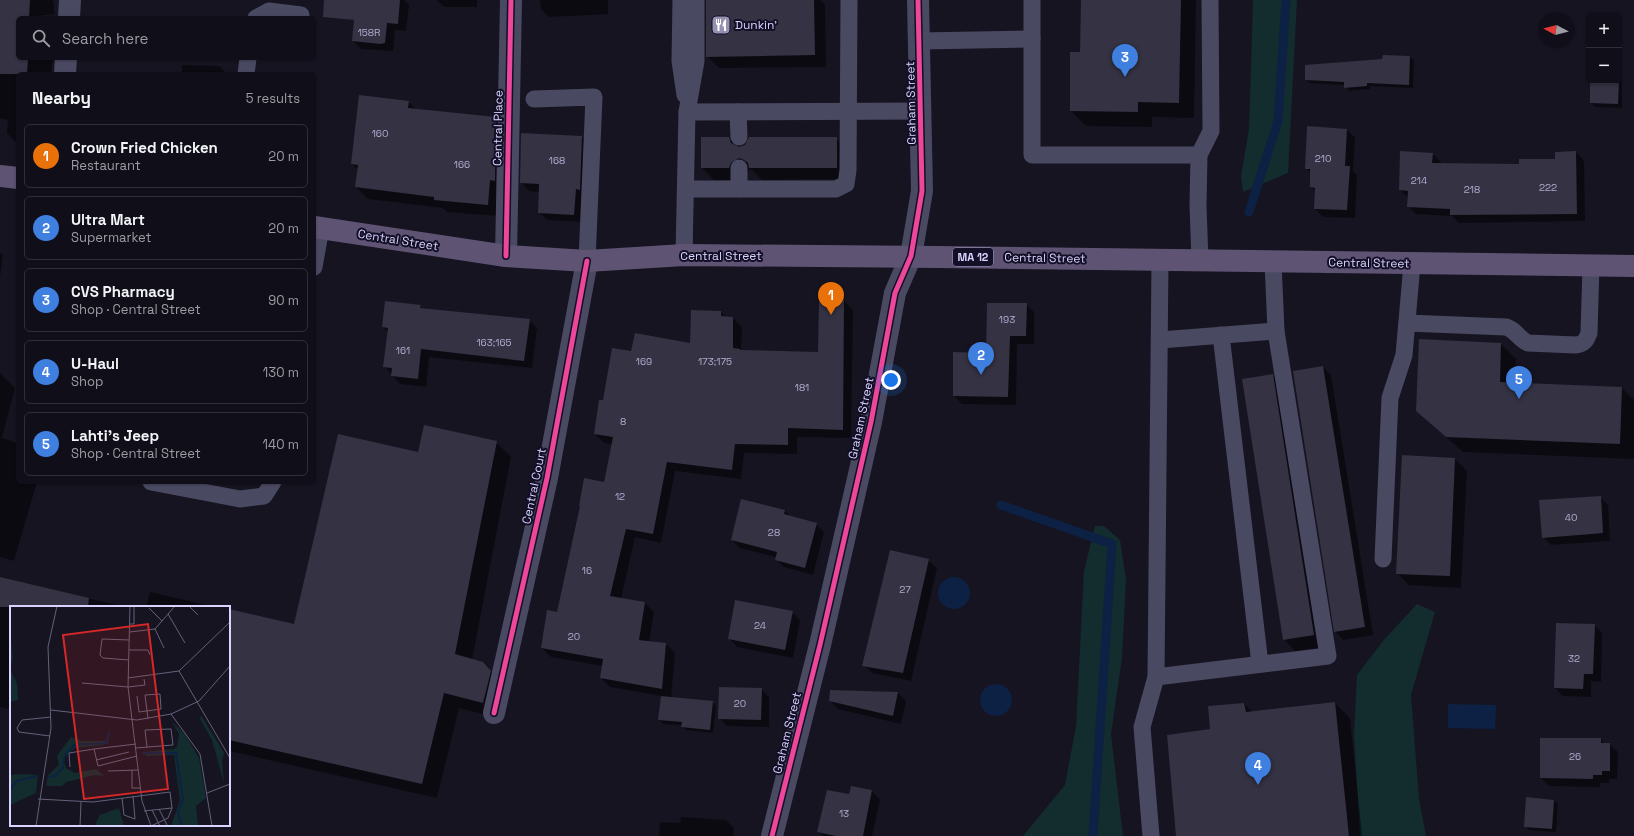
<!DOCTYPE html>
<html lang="en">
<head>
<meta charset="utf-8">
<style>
  :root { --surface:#100f19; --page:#191822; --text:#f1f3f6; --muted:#9c9ca2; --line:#302f38; --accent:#9591b1 }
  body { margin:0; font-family:"Space Grotesk",sans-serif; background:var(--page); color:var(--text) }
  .controls { position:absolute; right:12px; top:12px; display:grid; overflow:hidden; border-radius:6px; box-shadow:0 1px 3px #0004 }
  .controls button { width:36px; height:36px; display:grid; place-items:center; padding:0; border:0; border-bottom:1px solid var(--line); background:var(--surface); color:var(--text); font:20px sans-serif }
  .compass { position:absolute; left:1538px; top:12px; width:36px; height:36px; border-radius:50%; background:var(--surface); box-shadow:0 1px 3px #0004; rotate:277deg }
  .you { position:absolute; left:891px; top:380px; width:14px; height:14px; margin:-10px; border:3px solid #fff; border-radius:50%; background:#1a73e8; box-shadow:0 0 0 6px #1a73e833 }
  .badge { display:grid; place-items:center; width:26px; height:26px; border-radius:50%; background:var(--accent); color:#fff; font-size:13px; font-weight:700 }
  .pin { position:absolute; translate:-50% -33px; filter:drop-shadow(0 1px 2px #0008) }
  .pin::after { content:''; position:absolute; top:21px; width:14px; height:12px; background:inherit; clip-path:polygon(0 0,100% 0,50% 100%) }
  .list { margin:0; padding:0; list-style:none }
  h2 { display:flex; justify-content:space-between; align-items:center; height:52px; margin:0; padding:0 16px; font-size:17px }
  h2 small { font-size:13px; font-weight:400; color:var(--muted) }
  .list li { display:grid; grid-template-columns:26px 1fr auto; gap:12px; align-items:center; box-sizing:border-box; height:64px; margin:0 8px 8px; padding:0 8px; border:1px solid var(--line); border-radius:6px }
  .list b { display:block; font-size:15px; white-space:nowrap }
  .list p { margin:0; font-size:13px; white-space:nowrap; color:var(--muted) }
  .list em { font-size:13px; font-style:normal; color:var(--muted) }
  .icon { flex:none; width:22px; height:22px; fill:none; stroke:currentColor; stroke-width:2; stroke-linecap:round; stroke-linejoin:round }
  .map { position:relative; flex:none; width:1634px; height:836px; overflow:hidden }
  .search { position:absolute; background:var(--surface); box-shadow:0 1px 3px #0004; left:16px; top:16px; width:300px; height:44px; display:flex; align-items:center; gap:10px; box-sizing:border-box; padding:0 14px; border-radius:6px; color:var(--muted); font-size:15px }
  .panel { position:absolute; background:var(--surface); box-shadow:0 1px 3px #0004; left:16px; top:72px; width:300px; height:412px; border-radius:6px }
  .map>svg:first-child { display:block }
  .green { fill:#132c2d }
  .water { fill:#0d2144 }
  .shadow { fill:#0007 }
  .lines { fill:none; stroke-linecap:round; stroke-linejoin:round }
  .stream { stroke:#0d2144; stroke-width:9 }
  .building { fill:#343243 }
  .lane { stroke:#4a4962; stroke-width:17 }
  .street { stroke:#4a4962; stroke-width:22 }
  .primary { stroke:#5e5373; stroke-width:22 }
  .cycleway-casing { stroke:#130f26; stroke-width:8 }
  .cycleway { stroke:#ed469a; stroke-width:5 }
  .labels { text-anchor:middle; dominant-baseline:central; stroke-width:4; stroke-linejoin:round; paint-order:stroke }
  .number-label { font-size:10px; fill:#b0acd0 }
  .shield { fill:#130f26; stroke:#9e99be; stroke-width:1 }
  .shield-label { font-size:11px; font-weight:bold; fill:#d9d4ff }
  .poi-label { font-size:12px; fill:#d9d4ff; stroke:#130f26; text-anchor:start }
  .street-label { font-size:12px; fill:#d9d4ff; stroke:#130f26 }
  .inset-river { fill:none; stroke:#0d2144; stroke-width:2 }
  .inset-road { fill:none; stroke:#64617a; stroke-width:1 }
  .view { fill:#d62828; fill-opacity:0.15; stroke:#d62828; stroke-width:2 }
  .inset-edge { fill:none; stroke:#d9d4ff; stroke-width:2 }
</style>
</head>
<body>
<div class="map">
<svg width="1634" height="836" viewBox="0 0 1634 836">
  <rect width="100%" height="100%" fill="#161421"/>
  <g class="green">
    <polygon points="1253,0 1297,0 1288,173 1243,192 1241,176 1249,129"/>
    <polygon points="1095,526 1104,526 1120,540 1126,579 1122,658 1111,734 1123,836 1023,836 1065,785 1076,726 1084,571"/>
    <polygon points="1417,604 1435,612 1411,695 1419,799 1426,836 1360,836 1354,734 1357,675 1383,641"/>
  </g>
  <g class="water">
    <circle cx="954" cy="593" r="16"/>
    <circle cx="996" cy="700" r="16"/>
    <polygon points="1448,704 1496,705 1495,729 1448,728"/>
  </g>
  <g class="shadow">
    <polygon points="0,0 53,0 55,14 18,18 18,58 53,58 51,74 18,74 18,144 7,133 8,120 0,118"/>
    <polygon points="357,0 404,0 409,5 406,31 395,30 393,51 361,49 353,41"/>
    <polygon points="437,0 477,0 477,7 444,7"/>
    <polygon points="540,0 608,0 608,14 549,17 541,9"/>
    <polygon points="707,0 820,0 825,5 826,67 719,68 707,56"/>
    <polygon points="1082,0 1196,0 1194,118 1152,117 1152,127 1086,126 1071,111 1081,53"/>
    <polygon points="1410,57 1414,61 1413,88 1370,86 1370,89 1349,91 1345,85 1310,83 1306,80"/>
    <polygon points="182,65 219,66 227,74 182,74"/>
    <polygon points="1619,79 1622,82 1622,108 1595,107 1591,103 1591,81 1619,81"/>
    <polygon points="409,102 416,110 496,117 508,129 499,216 447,212 443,208 368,199 356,187 358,170 352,164"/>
    <polygon points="1347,130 1355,138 1353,171 1357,175 1355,218 1323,217 1315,209 1316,192 1311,187 1311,174 1306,168"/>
    <polygon points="582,137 590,145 582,222 547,220 539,212 540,192 529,191 521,182"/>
    <polygon points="729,138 738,147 836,138 848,150 848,179 762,180 751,169 742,175 741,180 714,180 702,168"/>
    <polygon points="1576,152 1584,161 1585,221 1459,223 1452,216 1416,214 1408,206 1408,198 1400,190 1433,154 1441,162 1441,164 1520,165 1556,160 1556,153"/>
    <polygon points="0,252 3,255 0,277"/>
    <polygon points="820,300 844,301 853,310 851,438 797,437 797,454 744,453 741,479 675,471 661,543 635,537 621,599 645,603 654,612 649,642 666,644 675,653 671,698 712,702 716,706 713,733 686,730 682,725 663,724 659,720 662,696 610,687 601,678 603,666 551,657 542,648 558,613 604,483 612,444 604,443 595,434 603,401 632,352 691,345 721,312 727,318 733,318 742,327 741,351 819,353"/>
    <polygon points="1026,304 1034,312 1034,344 1017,344 1016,405 962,404 954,396"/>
    <polygon points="420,306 423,309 529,320 537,328 532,368 429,357 426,387 400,384 384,366 388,332 383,327"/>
    <polygon points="1501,344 1516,359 1515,384 1622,388 1634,400 1634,459 1463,452 1417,411"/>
    <polygon points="1323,367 1331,375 1373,635 1343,640 1335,631"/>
    <polygon points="0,373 15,388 2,438 18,443 18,482 37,482 14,561 0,557 0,558"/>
    <polygon points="1272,375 1284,387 1326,647 1295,651 1284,639"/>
    <polygon points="496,442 511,457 472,660 482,663 498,678 498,718 459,708 437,798 229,751 229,610 295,625 419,453"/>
    <polygon points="1455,459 1467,471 1461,588 1409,585 1397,573"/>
    <polygon points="1600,497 1608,505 1610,541 1551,545 1543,537"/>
    <polygon points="785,511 791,517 816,524 824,532 813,575 784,567 776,559 776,557 740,548 732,540"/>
    <polygon points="928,560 937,568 911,681 872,673 864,665"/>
    <polygon points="21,583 126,607 11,607 11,710 0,707 0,595"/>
    <polygon points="150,592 215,607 146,607"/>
    <polygon points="792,612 800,620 793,658 737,647 729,638"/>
    <polygon points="1594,625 1602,633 1601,682 1591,681 1591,697 1563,696 1555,688"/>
    <polygon points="761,689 769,697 769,727 727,726 719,718"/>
    <polygon points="831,691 898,693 906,701 901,724 838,709 830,701"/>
    <polygon points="1335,703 1350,718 1362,836 1177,836 1212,730 1244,704 1252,712"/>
    <polygon points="1601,739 1605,744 1610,744 1618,752 1617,779 1609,779 1609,783 1600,783 1600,787 1549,786 1540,777"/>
    <polygon points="852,787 872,791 880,800 872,836 823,836 818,831 850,796"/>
    <polygon points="1554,800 1558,804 1556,832 1529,830 1525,826"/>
    <polygon points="681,817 726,820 734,828 733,836 659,836 660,822 680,823"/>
  </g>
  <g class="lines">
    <g class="stream">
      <polyline points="1249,212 1278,121 1286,0"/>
      <polyline points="1001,505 1112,544 1093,836"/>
    </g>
  </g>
  <g class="building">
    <polygon points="0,0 30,0 29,18 18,18 18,58 28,58 27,74 0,74"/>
    <polygon points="324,0 400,0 398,24 387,23 385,43 380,44 352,41 354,20 323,17"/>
    <polygon points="706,0 814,0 815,55 706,57"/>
    <polygon points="1081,0 1181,0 1179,103 1138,102 1138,112 1070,111 1070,52 1080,52"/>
    <polygon points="1383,55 1410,56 1409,85 1367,83 1367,86 1344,88 1344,82 1305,80 1305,65 1382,59"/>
    <polygon points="1590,81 1619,81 1618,104 1590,103"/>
    <polygon points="359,95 409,101 408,108 496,117 495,181 490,180 488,205 434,200 434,197 355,187 358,165 351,164"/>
    <polygon points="1307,126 1347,129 1345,166 1350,166 1347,210 1314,209 1315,188 1310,187 1310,169 1305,169"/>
    <polygon points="521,133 582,136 580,190 576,189 574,215 538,213 539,184 520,183"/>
    <polygon points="701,137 729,137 731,143 739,147 745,145 749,137 837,137 837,168 749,168 748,163 744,160 739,158 731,163 729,168 701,168"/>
    <polygon points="1400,151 1433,153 1432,163 1519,164 1519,159 1555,159 1555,152 1576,151 1577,214 1450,215 1450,209 1407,207 1408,191 1399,190"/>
    <polygon points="819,299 844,300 843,430 788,428 788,445 735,444 732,470 667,462 653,534 626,529 610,596 645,602 639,640 666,643 662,689 600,678 603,659 541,648 547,610 557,612 580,506 579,506 584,478 604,482 613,437 594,434 599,400 603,400 612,348 631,351 635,333 690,343 691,310 721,311 721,316 733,317 733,348 740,349 740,350 818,352"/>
    <polygon points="385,301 421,305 420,308 530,319 524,361 421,349 418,379 391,376 392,368 383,367 388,328 382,327"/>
    <polygon points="987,303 1027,303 1026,336 1010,336 1008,397 953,396 953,352 986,353"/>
    <polygon points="1419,339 1501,343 1500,382 1622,387 1620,444 1446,437 1416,411"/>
    <polygon points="1323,366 1365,627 1334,632 1293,371"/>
    <polygon points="1273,374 1314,635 1283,640 1242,379"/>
    <polygon points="424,425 497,441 455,654 483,662 491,671 483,703 444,693 422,784 229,740 229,609 294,624 338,434 418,452"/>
    <polygon points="1402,455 1455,458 1450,576 1396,574"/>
    <polygon points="1601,496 1603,533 1542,538 1539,500"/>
    <polygon points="741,499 785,510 784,514 817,523 805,568 775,560 777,552 731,540"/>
    <polygon points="890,550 929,559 903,673 862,666"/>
    <polygon points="0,577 89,598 88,607 0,607"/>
    <polygon points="735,600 793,611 785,650 728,639"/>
    <polygon points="1556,623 1595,624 1593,674 1584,674 1583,689 1554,688"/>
    <polygon points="719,687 762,688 761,720 718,719"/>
    <polygon points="830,690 898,692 893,716 829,701"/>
    <polygon points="661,696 713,701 710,730 681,727 682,722 658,720"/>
    <polygon points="1335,702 1349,836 1176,836 1167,735 1210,729 1208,706 1244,703 1246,712"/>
    <polygon points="1540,738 1601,738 1601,743 1610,743 1610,771 1602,771 1602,775 1593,775 1593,779 1540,778"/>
    <polygon points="851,786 872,790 863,836 836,836 817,832 827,790 849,794"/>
    <polygon points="1526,797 1554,800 1552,829 1524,827"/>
  </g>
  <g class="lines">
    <g class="lane">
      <polyline points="681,0 680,61 685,95"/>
      <polyline points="1032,0 1032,155 1199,155"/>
      <polyline points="256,18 269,11 301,15"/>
      <polyline points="919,41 1032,39"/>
      <polyline points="246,74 248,58"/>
      <polyline points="534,99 594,97 587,261"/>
      <polyline points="687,112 921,111"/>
      <polyline points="738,112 739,137"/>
      <polyline points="686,189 836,189 846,184 848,170 849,0"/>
      <polyline points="739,189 739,168"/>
      <polyline points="684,255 687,112 696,61 696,0"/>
      <polyline points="1160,260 1156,677 1328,656 1276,331 1273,262"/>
      <polyline points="1200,261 1198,205 1199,155 1211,131 1210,0"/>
      <polyline points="314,267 321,228"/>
      <path d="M1407,323l99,4c10,3 13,12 22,16l47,2c9,-1 11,-4 14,-12l2,-67"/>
      <polyline points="1221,335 1260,664"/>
      <polyline points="1160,340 1276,331"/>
      <polyline points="151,482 240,499 264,496 273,482"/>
      <polyline points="1383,559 1390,398 1404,355 1412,264"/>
      <polyline points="1151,836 1142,727 1156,677"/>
    </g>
    <g class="street">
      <polyline points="69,18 70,0"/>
      <polyline points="65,74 66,58"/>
      <polyline points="506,256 511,0"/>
      <polyline points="494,713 547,478 587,261"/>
      <polyline points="772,836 820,645 871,422 895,293 911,256 922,191 918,0"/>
    </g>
    <g class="primary">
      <polyline points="0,176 18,178"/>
      <polyline points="314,227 506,256 587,261 684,255 937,257 1634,266"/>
    </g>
    <defs>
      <g id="cycleway">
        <polyline points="506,256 511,0"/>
        <polyline points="494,713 547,478 587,261"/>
        <polyline points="772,836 820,645 871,422 895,293 911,256 922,191 918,0"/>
      </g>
    </defs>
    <use href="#cycleway" class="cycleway-casing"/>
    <use href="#cycleway" class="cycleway"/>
  </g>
  <defs>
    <symbol id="restaurant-square" viewBox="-11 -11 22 22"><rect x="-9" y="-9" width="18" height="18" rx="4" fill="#9591b1" stroke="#130f26"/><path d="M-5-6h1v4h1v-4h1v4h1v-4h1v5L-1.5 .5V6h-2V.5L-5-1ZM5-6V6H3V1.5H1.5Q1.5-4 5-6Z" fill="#fff"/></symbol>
  </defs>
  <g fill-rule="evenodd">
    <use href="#restaurant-square" x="710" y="14" width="22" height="22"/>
  </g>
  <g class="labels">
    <g class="number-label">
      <text x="369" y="32">158R</text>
      <text x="380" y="133">160</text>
      <text x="1323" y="158">210</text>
      <text x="557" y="160">168</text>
      <text x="462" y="164">166</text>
      <text x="1419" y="180">214</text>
      <text x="1548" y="187">222</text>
      <text x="1472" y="189">218</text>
      <text x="1007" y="319">193</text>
      <text x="494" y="342">163;165</text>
      <text x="403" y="350">161</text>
      <text x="644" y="361">169</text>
      <text x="715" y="361">173;175</text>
      <text x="802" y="387">181</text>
      <text x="623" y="421">8</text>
      <text x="620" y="496">12</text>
      <text x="1571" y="517">40</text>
      <text x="774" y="532">28</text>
      <text x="587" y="570">16</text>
      <text x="905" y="589">27</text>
      <text x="760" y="625">24</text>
      <text x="574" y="636">20</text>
      <text x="1574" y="658">32</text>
      <text x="740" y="703">20</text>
      <text x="1575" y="756">26</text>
      <text x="844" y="813">13</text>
    </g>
    <rect class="shield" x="953" y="248" width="40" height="18" rx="3"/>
    <g class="shield-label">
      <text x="973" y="257">MA 12</text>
    </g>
    <g class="poi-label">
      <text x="735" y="25">Dunkin'</text>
    </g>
    <g class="street-label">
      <text transform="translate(911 103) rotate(-91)">Graham Street</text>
      <text transform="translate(498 128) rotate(-89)">Central Place</text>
      <text transform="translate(398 240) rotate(9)">Central Street</text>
      <text x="721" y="256">Central Street</text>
      <text transform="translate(1045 258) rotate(1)">Central Street</text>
      <text transform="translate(1369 263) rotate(1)">Central Street</text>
      <text transform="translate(861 418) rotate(-78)">Graham Street</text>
      <text transform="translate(534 486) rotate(-78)">Central Court</text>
      <text transform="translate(787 733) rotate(-76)">Graham Street</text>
    </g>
  </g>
  <g transform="translate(10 606)">
    <rect width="220" height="220" fill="#161421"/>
    <path d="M0,19l3,34 -3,10 7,15 1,16 -8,2zM191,109l23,38 -2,8 2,22 -12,-43 -12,-21zM162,116l12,11 15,25 7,40 -10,8 2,20h-27l9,-26 -6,-45 -28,1 -2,-4 30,-3 3,-2 2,-13zM61,131l11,4h26l-5,4 -28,3 -10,9 -1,5 2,6 9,5 21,-4 8,7 -9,-1 -29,7 -4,4h-16l2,-11 11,-10 -2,-9zM15,168l13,1 -2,18 -26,12v-30zM109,202l5,18h-27l-1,-4 4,-7z" fill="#132c2d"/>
    <path class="inset-river" d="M132,147h34l7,46 -5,13 4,14M37,171l8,-1 8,-8 1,-11 10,-12 33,-2 2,-12M0,183l7,-8 20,-5"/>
    <path class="inset-road" d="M120,0l-2,81 14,114 9,25M179,0l9,9M139,2l13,13M158,8l17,29M220,16l-51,49 51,87M120,18h4v-17M145,23l9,19M120,26l25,-3 20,-23M119,44h19l2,5M119,54l-26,-2 -3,-3 2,-16 27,1M118,72l51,-7M72,77l46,4 17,-2 -1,-6M135,89l3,24M127,90l2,16 22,-3 -1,-15 -15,1M41,104l86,10 34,-6 28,-13 31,-35M161,108l29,40 12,72M40,130l-31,-4 -2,-4 5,-8 29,-3M126,138l-42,5 4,17 39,-10M126,142l37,-3 -2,-16 -26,1 2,17M86,154l33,-8M60,161l-1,-14 25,-4M122,164v18h8M98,165l30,-1M197,187l23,-9M112,192l2,17 11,4 -2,-23M28,193l55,3 77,-10 2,16 -28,3M149,203l8,16M142,204l8,16M26,220l15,-98 -3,-81 9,-41M70,220l1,-24M141,220l17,-8 4,-10"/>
    <path class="view" d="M138,18l20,165 -84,10 -21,-164z"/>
    <rect width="220" height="220" class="inset-edge"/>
  </g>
</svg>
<div class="controls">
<button>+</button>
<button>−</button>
</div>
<svg class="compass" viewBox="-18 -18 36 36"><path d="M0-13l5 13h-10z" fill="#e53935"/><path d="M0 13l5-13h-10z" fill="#9c9ca2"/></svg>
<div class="you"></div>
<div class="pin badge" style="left:831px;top:315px;background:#e8710a">1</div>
<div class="pin badge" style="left:981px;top:375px;background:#3f7fe0">2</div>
<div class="pin badge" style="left:1125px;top:77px;background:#3f7fe0">3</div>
<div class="pin badge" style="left:1258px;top:785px;background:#3f7fe0">4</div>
<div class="pin badge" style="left:1519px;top:399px;background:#3f7fe0">5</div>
<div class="search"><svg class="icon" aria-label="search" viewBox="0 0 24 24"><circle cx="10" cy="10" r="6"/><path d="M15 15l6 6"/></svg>Search here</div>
<section class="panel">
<h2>Nearby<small>5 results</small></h2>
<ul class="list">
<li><span class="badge" style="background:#e8710a">1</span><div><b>Crown Fried Chicken</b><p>Restaurant</p></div><em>20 m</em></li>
<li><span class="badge" style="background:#3f7fe0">2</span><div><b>Ultra Mart</b><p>Supermarket</p></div><em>20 m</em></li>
<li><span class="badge" style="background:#3f7fe0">3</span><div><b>CVS Pharmacy</b><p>Shop · Central Street</p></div><em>90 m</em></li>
<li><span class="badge" style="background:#3f7fe0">4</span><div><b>U-Haul</b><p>Shop</p></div><em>130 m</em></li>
<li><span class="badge" style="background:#3f7fe0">5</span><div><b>Lahti's Jeep</b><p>Shop · Central Street</p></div><em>140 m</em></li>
</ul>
</section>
</div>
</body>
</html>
